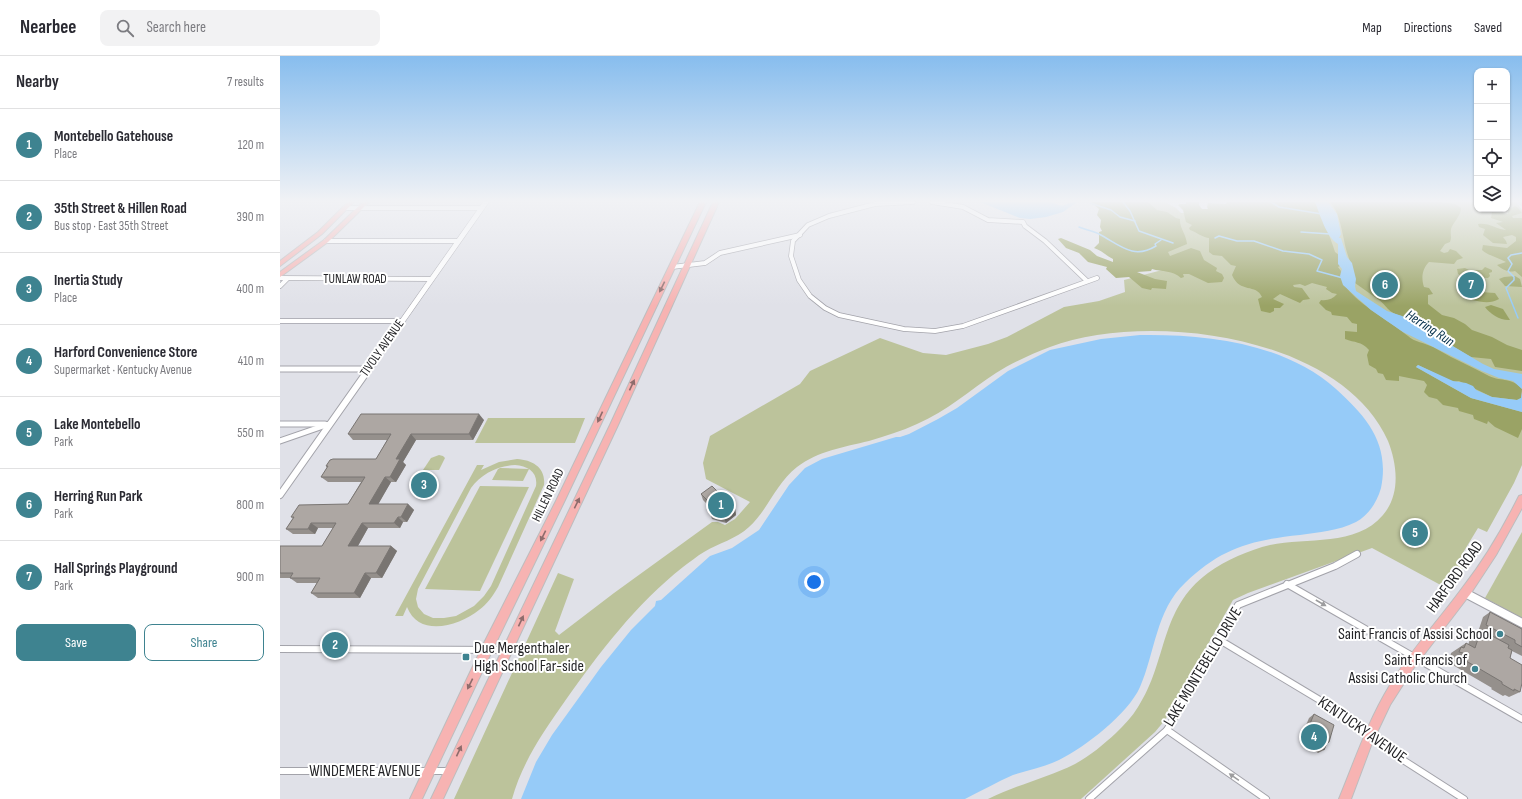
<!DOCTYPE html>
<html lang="en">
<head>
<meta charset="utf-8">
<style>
  :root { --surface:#fff; --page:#f2f2f3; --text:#2b2b33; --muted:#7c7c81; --line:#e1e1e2; --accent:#3e8390 }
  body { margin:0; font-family:"Sofia Sans Condensed",sans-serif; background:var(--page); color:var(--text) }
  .controls { position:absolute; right:12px; top:12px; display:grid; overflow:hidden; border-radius:8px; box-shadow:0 1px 3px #0004 }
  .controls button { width:36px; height:36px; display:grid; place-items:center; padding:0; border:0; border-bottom:1px solid var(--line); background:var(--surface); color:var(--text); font:20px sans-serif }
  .you { position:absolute; left:534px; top:526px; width:14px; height:14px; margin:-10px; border:3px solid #fff; border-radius:50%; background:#1a73e8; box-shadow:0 0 0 6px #1a73e833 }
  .badge { display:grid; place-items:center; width:26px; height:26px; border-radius:50%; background:var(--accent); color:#fff; font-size:13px; font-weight:700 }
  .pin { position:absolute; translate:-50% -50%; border:2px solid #fff; box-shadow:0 1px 4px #0006 }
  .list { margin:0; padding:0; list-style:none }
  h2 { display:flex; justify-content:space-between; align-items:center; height:52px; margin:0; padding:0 16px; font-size:17px }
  h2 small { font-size:13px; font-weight:400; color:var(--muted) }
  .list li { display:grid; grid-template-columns:26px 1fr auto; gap:12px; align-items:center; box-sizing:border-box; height:72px; padding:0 16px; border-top:1px solid var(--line) }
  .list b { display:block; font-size:15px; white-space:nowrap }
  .list p { margin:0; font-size:13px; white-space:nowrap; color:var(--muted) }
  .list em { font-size:13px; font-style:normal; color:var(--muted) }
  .actions { display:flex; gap:8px; padding:12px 16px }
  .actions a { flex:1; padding:9px 0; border:1px solid var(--accent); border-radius:8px; text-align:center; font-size:14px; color:var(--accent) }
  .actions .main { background:var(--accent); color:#fff }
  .icon { flex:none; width:22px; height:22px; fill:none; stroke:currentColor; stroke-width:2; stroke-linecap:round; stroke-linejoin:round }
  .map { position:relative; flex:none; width:1242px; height:743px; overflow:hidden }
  header { display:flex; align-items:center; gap:24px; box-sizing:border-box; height:56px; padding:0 20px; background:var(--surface); border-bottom:1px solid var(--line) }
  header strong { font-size:19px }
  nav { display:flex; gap:22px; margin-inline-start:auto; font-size:14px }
  .search { width:280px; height:36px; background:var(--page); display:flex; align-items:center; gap:10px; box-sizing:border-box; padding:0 14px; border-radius:8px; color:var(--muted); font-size:15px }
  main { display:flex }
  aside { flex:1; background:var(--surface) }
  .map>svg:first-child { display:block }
  .green { fill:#bcc39b; fill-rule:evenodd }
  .forest { fill:#9aa365 }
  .water { fill:#96cbf8 }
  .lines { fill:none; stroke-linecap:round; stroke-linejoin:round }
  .stream { stroke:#96cbf8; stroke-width:1.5 }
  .minor-far2-casing { stroke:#a3a3aa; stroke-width:5.5 }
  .minor-far1-casing { stroke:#a3a3aa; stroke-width:7 }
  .minor-casing { stroke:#a3a3aa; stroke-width:8 }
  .tertiary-far2-casing { stroke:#a3a3aa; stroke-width:6 }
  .tertiary-far1-casing { stroke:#a3a3aa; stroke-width:8 }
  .tertiary-casing { stroke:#a3a3aa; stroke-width:10 }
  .primary-casing { stroke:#bdbdbe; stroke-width:2 }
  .minor-far2 { stroke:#fff; stroke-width:4 }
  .minor-far1 { stroke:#fff; stroke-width:5 }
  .minor { stroke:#fff; stroke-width:6 }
  .tertiary-far2 { stroke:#fff; stroke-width:5 }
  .tertiary-far1 { stroke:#fff; stroke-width:6 }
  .tertiary { stroke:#fff; stroke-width:8 }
  .primary { fill:#f7b3b2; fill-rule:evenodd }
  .wall { fill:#95908c }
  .shaded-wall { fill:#797572 }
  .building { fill:#ada7a3; stroke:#797572 }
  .oneway { fill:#8e6c6c }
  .oneway2 { fill:#9c9c9e }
  .poi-dot { fill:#3e8390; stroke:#fff; stroke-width:1.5 }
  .labels { text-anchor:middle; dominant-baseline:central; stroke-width:4; stroke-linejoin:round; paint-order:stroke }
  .street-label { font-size:13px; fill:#242427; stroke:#fff }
  .water-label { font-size:14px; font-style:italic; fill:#032e4a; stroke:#fff }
  .near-street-label { font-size:16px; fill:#242427; stroke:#fff }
  .near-poi-label { font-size:16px; fill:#242427; stroke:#fff; text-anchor:end }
</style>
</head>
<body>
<header>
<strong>Nearbee</strong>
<div class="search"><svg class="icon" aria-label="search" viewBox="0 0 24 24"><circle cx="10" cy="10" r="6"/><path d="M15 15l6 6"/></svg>Search here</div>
<nav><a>Map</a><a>Directions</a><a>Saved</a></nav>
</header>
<main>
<aside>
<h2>Nearby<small>7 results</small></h2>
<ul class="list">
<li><span class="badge">1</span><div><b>Montebello Gatehouse</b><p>Place</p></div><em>120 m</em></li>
<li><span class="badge">2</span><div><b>35th Street &amp; Hillen Road</b><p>Bus stop · East 35th Street</p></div><em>390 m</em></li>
<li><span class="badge">3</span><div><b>Inertia Study</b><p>Place</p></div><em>400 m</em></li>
<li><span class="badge">4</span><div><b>Harford Convenience Store</b><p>Supermarket · Kentucky Avenue</p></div><em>410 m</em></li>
<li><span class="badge">5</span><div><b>Lake Montebello</b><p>Park</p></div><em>550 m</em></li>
<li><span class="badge">6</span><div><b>Herring Run Park</b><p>Park</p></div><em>800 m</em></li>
<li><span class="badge">7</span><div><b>Hall Springs Playground</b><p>Park</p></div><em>900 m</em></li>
</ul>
<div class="actions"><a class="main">Save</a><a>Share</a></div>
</aside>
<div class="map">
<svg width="1242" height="743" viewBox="0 0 1242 743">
  <rect width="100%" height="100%" fill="#e0e1e8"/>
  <g class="green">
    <path d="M833,146h52l11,6 5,5 26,-1 30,-10h240v7h30v-7h9l6,8v255l-8,18 -27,49 -9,-4 -17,28 7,5 -20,28 -76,-41 -124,45 -15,7 -68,120 -10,12 -74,67h-93c28,-14 59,-21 87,-35 15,-8 29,-20 41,-31 8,-8 16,-16 22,-26 30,-46 21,-98 70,-134 18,-13 41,-23 62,-28 37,-8 86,2 113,-30 18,-21 14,-51 5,-74 -47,-106 -240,-131 -338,-94 -18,7 -37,15 -54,26 -26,17 -49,38 -79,51 -15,7 -32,12 -48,17 -25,6 -51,10 -72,26 -21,16 -29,43 -48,60 -13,12 -30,16 -45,25 -7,4 -14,10 -21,15 -47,37 -84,86 -118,134 -22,31 -43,62 -53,98h-58l104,-226 16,6 -19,52 4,4 55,-42 98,-71h6l7,3 10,-6 15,-17 -44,-23 -3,-16 7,-27 90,-52 10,-13 70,-33 43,15 23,2 42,-11 19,-7 57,-30 35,-6 26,-9 -1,-12 46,-12z"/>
    <polygon points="208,362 305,362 295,387 195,387"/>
    <polygon points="159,399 163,400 165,402 159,414 143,414 151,402"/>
    <path d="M237,403c16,1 29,9 27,26l-46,102c-5,9 -11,17 -19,23 -20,16 -60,28 -72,-3l-4,9h-8l82,-151h7l-3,5 18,-8zM235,409c13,1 23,7 21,21l-45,100 -7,10 -10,10 -18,10 -12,2h-11l-9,-4 -6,-7 -2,-8 2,-10 53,-101c10,-14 26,-22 44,-23z"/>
    <polygon points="220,412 249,413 243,425 212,424 218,413"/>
    <polygon points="155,421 149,433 138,438 133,435 133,431 139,422"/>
    <polygon points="200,430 249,431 200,535 145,533"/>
    <polygon points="1242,476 1242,562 1205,542"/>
  </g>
  <g class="forest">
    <path d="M811,146h57l9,8 10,2 9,6 4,1c-1,8 6,15 7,25l-19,8 2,4 21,-8 9,3 4,9 13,8 -1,3 6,3 2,4 -2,4 -14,1 -19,-9h-6l1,3 -3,1c-8,-8 -19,-6 -29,-9l-1,2 -14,1 18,7 12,2 -1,8 -14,-1 -1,2 -9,-2 -13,-11 -13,1 -10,-9 1,-2 -19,-5 -9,-9 -13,-5 -8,-9 3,-1 29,12 7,6 16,6v-3c-8,-4 -12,-9 -19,-11l5,-5v-11l3,-1 -2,-4 1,-7 -4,-5 2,-6z"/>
    <path d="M906,146h13v3l3,4h6l-1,-2 1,-4 18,1 1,-2h88c7,17 15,33 20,50l4,3 1,11 -2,1 3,4c-4,23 52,51 67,65 6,6 17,7 25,11 6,3 12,7 18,10 13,6 26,13 38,19 13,6 23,1 33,13l-1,9 -4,2 -25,-3 -33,-16 -6,1 -35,-17 -2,2 55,31 51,14v17l-4,9 -23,-11 -7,-6 -1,3 -13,-5 -1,-4 -14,-4 -1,-3 -15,-3 -6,-6 -8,-2 -5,-5 3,-7 -3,-4 -25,-5v5l-13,-1 -3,-6 -5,-1 -2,-4 -7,-4 -2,-10 2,-5c-8,-9 -14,-7 -24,-11v-8l12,1v-8l-5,-1 -5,-6 -15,-2 -1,-3 -5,-2 -7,-7 2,-3c6,1 12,-1 16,-6l-5,-1 -6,-4 1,-2 -15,-4 -7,3 -5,-2 -7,1 1,2 8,1 8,11 -7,1 -3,3 -20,-9 -7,5 11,5 -4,4h-6v3l-4,2 -9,-2 -3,-12 4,-2c-6,-14 -22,-3 -30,-22l4,-9 -5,-1 -9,-9 -9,-1 -4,-3v-14c-8,-1 -12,-6 -19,-8l-1,-2 3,-3 -6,-3 -3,-12 -5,-5 2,-1h6z"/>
    <path d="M1050,146h110l15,2 6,4c0,8 -8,14 -10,21 -1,6 1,8 -1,13l-5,2 -5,7 4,2 4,-1 2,-3 6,2 7,7 -6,2 -3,4 -25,-2c-7,7 -8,16 -5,25l5,1 4,6 -5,1v9l14,11 12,3 11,6 7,6 20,7 15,8 15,5v21l-27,-4 -4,-8 -20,-2 -69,-41c-14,-3 -14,-9 -23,-16 -8,-6 -16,-11 -24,-17v-5c-3,-13 -9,-25 -11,-38 -3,-13 -5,-28 -14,-38z"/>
    <path d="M1235,150l3,2 4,5 -10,3 1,2h9v59l-7,-6c-7,2 -13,-2 -18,-6l9,-3c-7,-4 -19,-7 -24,-12l1,-5 24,3 9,-7v-4l-4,-2 -9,2 3,4 1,3 -14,-1 -10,-8 2,-6 -6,-2 -1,-3c10,-2 18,5 28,6l-10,-7 7,-1 -12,-4 1,-6 16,2v-4z"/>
    <path d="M1205,211l7,3v2l-3,1 1,3 -2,2c-4,0 -10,-2 -14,-2 -7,0 -9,2 -16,-2l-1,-5 8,-1 8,4 1,-2h8z"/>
    <polygon points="1235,220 1240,223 1242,231 1225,230 1219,223 1224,221"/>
    <path d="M1200,236l15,1 4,6c-9,5 -17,3 -27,1l-4,-6 12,1z"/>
    <path d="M1211,249l12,4 7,11c-9,1 -20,-6 -25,-13z"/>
  </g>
  <g class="water">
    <path d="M700,146h72c14,8 11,0 25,0l-14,10 -17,5 -16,2 -10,-1z"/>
    <path d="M1035,146h13l9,12 4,20 -2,4h2l6,19 5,6 4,16 -1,7 1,5 31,20 15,5 81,48 11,5 28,5v15l-9,-8 -14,-3 -17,-7 -79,-39 -32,-22 -28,-25 -3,-9 2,-7 -4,-5v-20c-12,-7 -18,-30 -23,-42z"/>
    <path d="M860,279c67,-1 144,8 196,54 31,28 54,55 45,99 -4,14 -12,27 -25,34 -18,9 -37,10 -56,13 -48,5 -79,13 -115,48 -29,27 -30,70 -45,104 -12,27 -55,60 -81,73 -14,7 -31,10 -46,15 -16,7 -32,16 -48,24h-444l15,-37 16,-27 49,-68 30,-37 24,-24 1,-5 5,-1 49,-44 22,-8 27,-18 30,-45 16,-17 17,-9 74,-22h4l9,-3 29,-15 19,-11 51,-37 42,-21 51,-11z"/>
    <polygon points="1138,309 1173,325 1186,327 1193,330 1196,334 1212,341 1237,344 1241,342 1242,336 1242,356 1191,342 1136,311"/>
  </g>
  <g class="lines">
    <g class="stream">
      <polyline points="843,146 850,155 859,175 893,187"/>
      <polyline points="991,146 999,151 1042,158"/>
      <polyline points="810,147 831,154 840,161 855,165"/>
      <path d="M799,171c7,3 14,4 20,7 21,11 34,26 57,12l-1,-2 6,-4"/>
      <polyline points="1021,176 1050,178"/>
      <polyline points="935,182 939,180 957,185 974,185 1003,195 1029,198 1042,204 1037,215 1063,222"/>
      <polyline points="1238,262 1226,232 1234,224 1234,221 1228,215 1232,208 1228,202 1231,199 1242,197"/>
    </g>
    <defs>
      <g id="minor-far2">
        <polyline points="633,146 595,148 549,160 528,169 513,185 511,200 519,224 530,240 545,252 559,259 624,273 655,275 683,270 817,222"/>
        <polyline points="652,146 683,151 708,164 743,166 745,170 765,185 807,225"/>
        <polyline points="65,152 201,152"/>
        <polyline points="46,185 178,185"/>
        <polyline points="392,211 425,207 440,197 520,179"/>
        <polyline points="0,222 151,223"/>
        <polyline points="0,230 7,223"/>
        <polyline points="0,265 122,265"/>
      </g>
      <g id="minor-far1">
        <polyline points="0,313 88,313"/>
        <polyline points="0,368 45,368"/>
        <polyline points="0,385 49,368"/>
      </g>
      <g id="minor">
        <polyline points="1007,528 1242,663"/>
        <polyline points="938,583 1073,664 1109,695 1184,743"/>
        <polyline points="0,593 227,594"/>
        <polyline points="887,674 986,743"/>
        <polyline points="0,715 169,715"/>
        <polyline points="809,743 887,674 958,549 1055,510 1077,498"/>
      </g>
      <polyline id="tertiary-far2" points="97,301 206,146"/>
      <polyline id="tertiary-far1" points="0,439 98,300"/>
      <polyline id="tertiary" points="1185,537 1242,567"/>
      <g id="primary">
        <polygon points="68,146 74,146 42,178 0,210 0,205 38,176"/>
        <polygon points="83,146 89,146 48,186 0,221 0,216 44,184"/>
        <polygon points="420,146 426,146 284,446 211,597 142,743 130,743 203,589 276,445"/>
        <polygon points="433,146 439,146 338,369 163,743 151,743 330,369"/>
        <polygon points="1238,146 1242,146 1242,149"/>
        <path d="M1242,439v13l-26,47 -25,38 -58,76 -23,36 -18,38 -21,56h-12c16,-39 29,-78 51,-114 21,-35 49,-65 73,-98 22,-28 40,-59 56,-91z"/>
      </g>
    </defs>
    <use href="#minor-far2" class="minor-far2-casing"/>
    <use href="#minor-far1" class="minor-far1-casing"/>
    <use href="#minor" class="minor-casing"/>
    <use href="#tertiary-far2" class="tertiary-far2-casing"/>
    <use href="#tertiary-far1" class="tertiary-far1-casing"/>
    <use href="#tertiary" class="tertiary-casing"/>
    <use href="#primary" class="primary-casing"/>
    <use href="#minor-far2" class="minor-far2"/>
    <use href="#minor-far1" class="minor-far1"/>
    <use href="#minor" class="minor"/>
    <use href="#tertiary-far2" class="tertiary-far2"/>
    <use href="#tertiary-far1" class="tertiary-far1"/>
    <use href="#tertiary" class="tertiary"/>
    <use href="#primary" class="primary"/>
  </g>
  <g class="wall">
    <polygon points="204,364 193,384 136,384 123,406 126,409 116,426 111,426 98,448 128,448 134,454 127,466 123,466 120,472 88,472 78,490 111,490 117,495 102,522 91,522 80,542 38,542 31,537 37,527 17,527 10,522 0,522 0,490 42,490 53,472 38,472 35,478 13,478 6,473 13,462 11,461 68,448 81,426 48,426 41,421 47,412 46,410 96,403 107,384 73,384 68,378"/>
    <polygon points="421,438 440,438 452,441 454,447 456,459 446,467 432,463 430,457 429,450 423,444"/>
    <polygon points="1210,556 1242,573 1242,600 1232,595 1230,602 1240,636 1229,641 1225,639 1223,640 1211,633 1212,632 1171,608 1173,603 1170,602 1171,597 1186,587 1188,589 1191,580 1200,574 1199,573 1203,561"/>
    <polygon points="1034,658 1047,687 1044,694 1038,697 1020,684 1029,662"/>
  </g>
  <g class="shaded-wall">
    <polygon points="199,358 204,364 193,384 189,378"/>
    <polygon points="131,378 136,384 123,406 126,409 116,426 110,421 116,403"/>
    <polygon points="105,421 111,426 95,454 89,448"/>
    <polygon points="452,441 454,447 456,459 446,467 444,462"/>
    <polygon points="128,448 134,454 127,466 121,461"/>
    <polygon points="118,461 123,466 120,472 114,467"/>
    <polygon points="31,467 38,472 35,478 28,473"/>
    <polygon points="82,467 88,472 75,495 68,490"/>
    <polygon points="111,490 117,495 102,522 96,517"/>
    <polygon points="85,517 91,522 80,542 74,537"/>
  </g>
  <g class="building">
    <polygon points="81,358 199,358 189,378 131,378 116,403 120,403 110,421 105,421 89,448 128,448 121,461 118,461 114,467 82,467 68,490 111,490 96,517 85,517 74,537 31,537 40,522 10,522 13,517 0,517 0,490 42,490 56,467 31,467 28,473 6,473 14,461 11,461 19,449 68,448 85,421 41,421 48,410 46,410 50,404 53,403 96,403 111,378 68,378"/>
    <polygon points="432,430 440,438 452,441 454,454 444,462 430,457 429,446 421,438"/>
    <polygon points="1210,556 1242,573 1242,591 1235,587 1235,584 1206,569"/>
    <polygon points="1201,574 1229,589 1228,592 1232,594 1230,602 1242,609 1242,627 1240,636 1234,633 1234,635 1222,628 1222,626 1181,602 1183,597 1179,596 1181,591 1184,592 1186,587 1195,592"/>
    <polygon points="1034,658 1054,669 1049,686 1047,687 1044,694 1025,680"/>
  </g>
  <defs><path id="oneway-solid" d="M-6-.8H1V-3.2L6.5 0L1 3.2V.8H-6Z"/></defs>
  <g class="oneway">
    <use href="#oneway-solid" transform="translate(382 231) rotate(116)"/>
    <use href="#oneway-solid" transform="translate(352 329) rotate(-65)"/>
    <use href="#oneway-solid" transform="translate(320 361) rotate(115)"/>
    <use href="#oneway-solid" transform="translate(297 447) rotate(-64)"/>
    <use href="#oneway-solid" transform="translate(263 480) rotate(116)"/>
    <use href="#oneway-solid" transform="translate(241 565) rotate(-65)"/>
    <use href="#oneway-solid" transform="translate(190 628) rotate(116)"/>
    <use href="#oneway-solid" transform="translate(179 695) rotate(-65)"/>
  </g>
  <g class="oneway2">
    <use href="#oneway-solid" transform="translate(1041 547) rotate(30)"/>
    <use href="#oneway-solid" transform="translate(954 721) rotate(-145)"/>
  </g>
  <linearGradient id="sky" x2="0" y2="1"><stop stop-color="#87bdee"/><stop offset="0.58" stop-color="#f1f2f5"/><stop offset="1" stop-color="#f1f2f5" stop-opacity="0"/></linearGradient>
  <rect width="1242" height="250" fill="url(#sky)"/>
  <g class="poi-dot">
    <circle cx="1220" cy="578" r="4"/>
    <rect x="182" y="597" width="8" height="8" rx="2"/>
    <circle cx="1195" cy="613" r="4"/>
  </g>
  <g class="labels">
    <g class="street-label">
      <text x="75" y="223">TUNLAW ROAD</text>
      <text transform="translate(102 292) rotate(-55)">TIVOLY AVENUE</text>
      <text transform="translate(268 439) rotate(-64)">HILLEN ROAD</text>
    </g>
    <g class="water-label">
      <text transform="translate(1150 272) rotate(33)">Herring Run</text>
    </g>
    <g class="near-street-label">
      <text transform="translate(1175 521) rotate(-54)">HARFORD ROAD</text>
      <text transform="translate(923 611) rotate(-59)">LAKE MONTEBELLO DRIVE</text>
      <text transform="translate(1082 674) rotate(35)">KENTUCKY AVENUE</text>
      <text x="85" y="715">WINDEMERE AVENUE</text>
    </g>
    <g class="near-poi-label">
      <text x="1212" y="578">Saint Francis of Assisi School</text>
      <text x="194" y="592" text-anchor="start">Due Mergenthaler<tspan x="194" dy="18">High School Far-side</tspan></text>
      <text x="1187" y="604">Saint Francis of<tspan x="1187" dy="18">Assisi Catholic Church</tspan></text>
    </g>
  </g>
</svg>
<div class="controls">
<button>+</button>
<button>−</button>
<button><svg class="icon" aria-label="locate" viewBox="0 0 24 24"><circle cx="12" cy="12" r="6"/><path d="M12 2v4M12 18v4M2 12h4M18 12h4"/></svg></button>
<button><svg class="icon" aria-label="layers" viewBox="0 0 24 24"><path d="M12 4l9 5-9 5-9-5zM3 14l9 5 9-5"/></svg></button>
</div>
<div class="you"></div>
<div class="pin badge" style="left:441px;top:449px">1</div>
<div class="pin badge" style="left:55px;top:589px">2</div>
<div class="pin badge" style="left:144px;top:429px">3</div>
<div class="pin badge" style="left:1034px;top:681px">4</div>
<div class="pin badge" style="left:1135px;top:477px">5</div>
<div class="pin badge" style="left:1105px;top:229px">6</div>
<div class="pin badge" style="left:1191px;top:229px">7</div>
</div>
</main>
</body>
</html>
